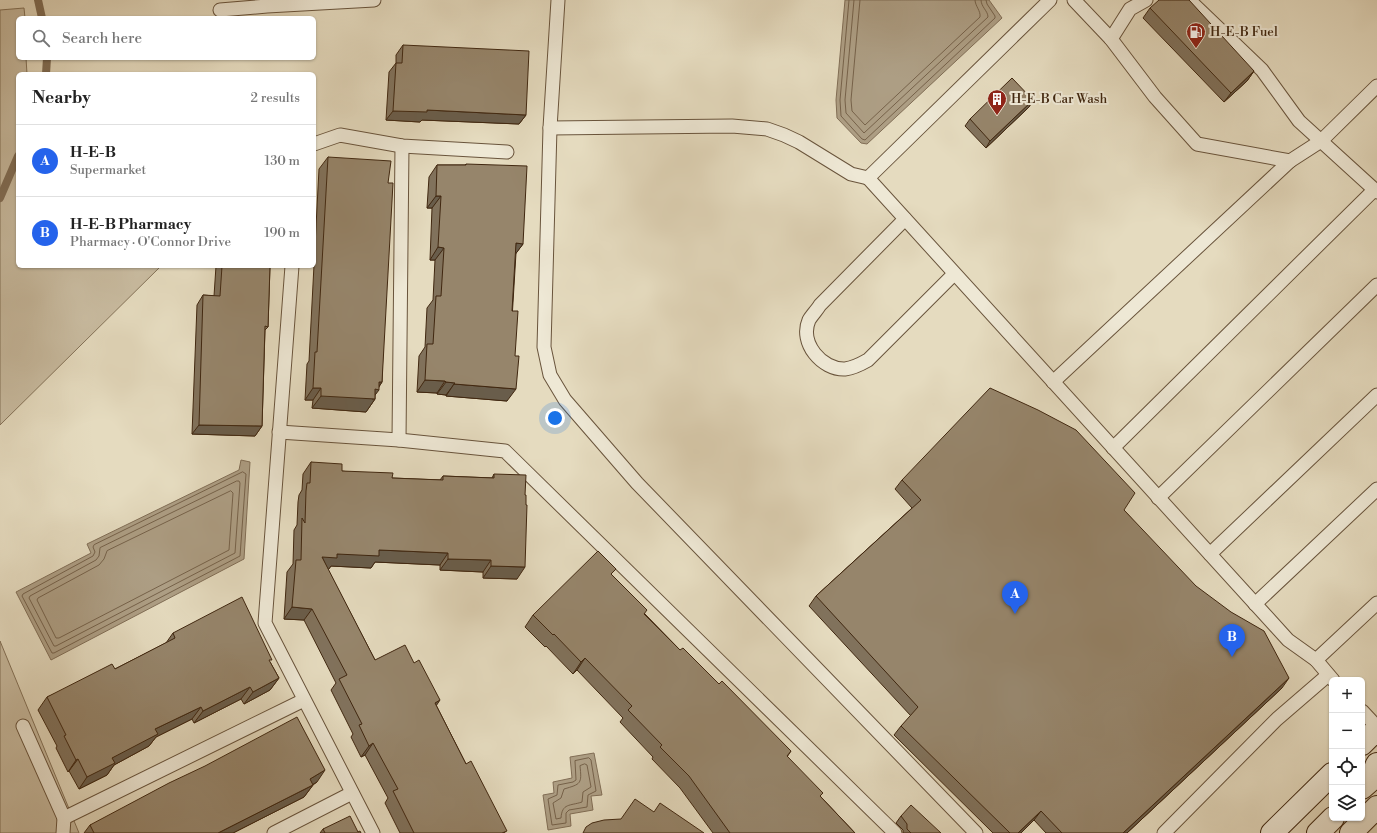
<!DOCTYPE html>
<html lang="en">
<head>
<meta charset="utf-8">
<style>
  :root { --surface:#fff; --page:#f2f2f2; --text:#222; --muted:#767676; --line:#e0e0e0; --accent:#2563eb }
  body { margin:0; font-family:"Libre Bodoni",serif; background:var(--page); color:var(--text) }
  .controls { position:absolute; right:12px; bottom:12px; display:grid; overflow:hidden; border-radius:6px; box-shadow:0 1px 3px #0004 }
  .controls button { width:36px; height:36px; display:grid; place-items:center; padding:0; border:0; border-bottom:1px solid var(--line); background:var(--surface); color:var(--text); font:20px sans-serif }
  .you { position:absolute; left:555px; top:418px; width:14px; height:14px; margin:-10px; border:3px solid #fff; border-radius:50%; background:#1a73e8; box-shadow:0 0 0 6px #1a73e833 }
  .badge { display:grid; place-items:center; width:26px; height:26px; border-radius:50%; background:var(--accent); color:#fff; font-size:13px; font-weight:700 }
  .pin { position:absolute; translate:-50% -33px; filter:drop-shadow(0 1px 2px #0008) }
  .pin::after { content:''; position:absolute; top:21px; width:14px; height:12px; background:inherit; clip-path:polygon(0 0,100% 0,50% 100%) }
  .list { margin:0; padding:0; list-style:none }
  h2 { display:flex; justify-content:space-between; align-items:center; height:52px; margin:0; padding:0 16px; font-size:17px }
  h2 small { font-size:13px; font-weight:400; color:var(--muted) }
  .list li { display:grid; grid-template-columns:26px 1fr auto; gap:12px; align-items:center; box-sizing:border-box; height:72px; padding:0 16px; border-top:1px solid var(--line) }
  .list b { display:block; font-size:15px; white-space:nowrap }
  .list p { margin:0; font-size:13px; white-space:nowrap; color:var(--muted) }
  .list em { font-size:13px; font-style:normal; color:var(--muted) }
  .icon { flex:none; width:22px; height:22px; fill:none; stroke:currentColor; stroke-width:2; stroke-linecap:round; stroke-linejoin:round }
  .map { position:relative; flex:none; width:1377px; height:833px; overflow:hidden }
  .search { position:absolute; background:var(--surface); box-shadow:0 1px 3px #0004; left:16px; top:16px; width:300px; height:44px; display:flex; align-items:center; gap:10px; box-sizing:border-box; padding:0 14px; border-radius:6px; color:var(--muted); font-size:15px }
  .panel { position:absolute; background:var(--surface); box-shadow:0 1px 3px #0004; left:16px; top:72px; width:300px; height:196px; border-radius:6px }
  .map>svg:first-child { display:block }
  .green { fill:#c9bca1; stroke:#847258 }
  .water { fill:#ad9e84; stroke:#816e56 }
  .lines { fill:none; stroke-linecap:round; stroke-linejoin:round }
  .shore { stroke:#76624a; stroke-width:1 }
  .stream { stroke:#816e56; stroke-width:8 }
  .service-casing { stroke:#69543c; stroke-width:15 }
  .secondary-casing { stroke:#402710; stroke-width:24 }
  .service { stroke:#eee8d5; stroke-width:13 }
  .secondary { stroke:#eee8d5; stroke-width:22 }
  .wall { fill:#81725c; stroke:#402710 }
  .shaded-wall { fill:#695d4b; stroke:#402710 }
  .building { fill:#96856b; stroke:#402710 }
  .labels { text-anchor:middle; dominant-baseline:central; stroke-width:4; stroke-linejoin:round; paint-order:stroke }
  .poi-label { font-size:13px; fill:#402710; stroke:#eee8d5; text-anchor:start }
</style>
</head>
<body>
<div class="map">
<svg width="1377" height="833" viewBox="0 0 1377 833">
  <rect width="100%" height="100%" fill="#e5dbbf"/>
  <filter id="stains"><feTurbulence type="fractalNoise" baseFrequency=".005" numOctaves="4"/><feColorMatrix values="0 0 0 0 .2 0 0 0 0 .09 0 0 0 0 .02 0 0 0 .5 -.17"/></filter>
  <radialGradient id="worn" r=".72"><stop offset=".6" stop-color="#630" stop-opacity="0"/><stop offset="1" stop-color="#630" stop-opacity=".3"/></radialGradient>
  <g class="green">
    <polygon points="24,8 25,18 18,18 18,58 26,58 27,74 18,74 18,266 161,266 0,425 0,10"/>
    <polygon points="0,641 79,833 0,833"/>
  </g>
  <g class="water">
    <polygon points="845,0 989,0 1002,18 867,144 861,143 837,118 836,100"/>
    <polygon points="241,460 250,462 244,559 51,660 16,592 91,553 87,544 239,470"/>
    <polygon points="594,753 602,795 591,796 593,810 570,814 571,826 548,830 543,795 554,793 553,782 572,778 570,757"/>
  </g>
  <g class="lines">
    <g class="shore">
      <polyline points="849,0 840,100 841,116 862,139 865,140 995,18 995,16 987,4 986,0"/>
      <path d="M854,0l-9,100 1,13 18,20 124,-116c0,-6 -7,-10 -7,-17"/>
      <path d="M860,0l-9,100 1,11 13,14 115,-108c1,-6 -5,-11 -5,-17"/>
      <polygon points="243,472 246,474 240,556 54,653 52,653 22,596 23,594 93,556 95,552 93,547 94,545"/>
      <polygon points="237,481 239,481 240,483 235,553 56,646 54,646 29,598 30,596 96,560 99,556 100,548"/>
      <polygon points="231,491 233,493 229,550 59,638 56,638 37,600 38,598 99,565 104,559 107,551"/>
      <polygon points="589,758 591,760 596,791 588,795 587,807 569,810 566,813 566,823 552,825 548,799 557,795 558,785 573,782 576,780 575,761"/>
      <path d="M585,764l2,1 4,22 -8,5 -1,10c-12,4 -20,1 -21,16l-5,1 -3,-16 8,-5 3,-9c17,-5 18,-5 16,-23z"/>
    </g>
    <g class="stream">
      <polyline points="38,0 42,18"/>
      <polyline points="46,74 47,58"/>
      <polyline points="0,198 18,156"/>
    </g>
    <defs>
      <g id="service">
        <polyline points="558,0 550,128 544,347 550,375 565,400 637,483 976,833"/>
        <polyline points="1050,0 868,178 1288,640 1316,660 1333,680"/>
        <polyline points="1074,0 1111,39 1155,97 1197,144 1290,161 1321,141 1377,192"/>
        <polyline points="1189,0 1262,70 1299,121 1321,141 1377,86"/>
        <polyline points="220,10 267,6 374,0"/>
        <polyline points="1111,39 1130,9 1146,0"/>
        <polyline points="550,128 732,126 767,129 784,135 799,142 851,174 868,178"/>
        <polyline points="314,144 340,135 402,146 507,152"/>
        <path d="M905,219l-85,86c-3,5 -8,10 -11,15 -10,23 13,50 36,49 9,-1 16,-5 23,-9l86,-86"/>
        <polyline points="292,266 265,623 373,833"/>
        <polyline points="1053,382 1290,161"/>
        <polyline points="279,432 399,440 505,451 895,833"/>
        <polyline points="399,440 402,146"/>
        <polyline points="1113,448 1374,190"/>
        <polyline points="1158,498 1377,285"/>
        <polyline points="1210,554 1377,395"/>
        <polyline points="1255,604 1377,489"/>
        <polyline points="1316,660 1377,603"/>
        <polyline points="1362,711 1377,727"/>
        <polyline points="23,726 64,818 63,833"/>
        <polyline points="64,818 304,700"/>
        <polyline points="274,833 352,793"/>
        <polyline points="1164,833 1277,719 1328,675"/>
      </g>
      <g id="secondary">
        <polyline points="1362,744 1377,729"/>
        <polyline points="1362,788 1370,781 1377,764"/>
        <polyline points="1272,833 1332,774"/>
        <polyline points="1318,833 1333,818"/>
        <polyline points="1351,833 1377,807"/>
      </g>
    </defs>
    <use href="#service" class="service-casing"/>
    <use href="#secondary" class="secondary-casing"/>
    <use href="#service" class="service"/>
    <use href="#secondary" class="secondary"/>
  </g>
  <g class="wall">
    <polygon points="1150,8 1254,71 1247,81 1224,102 1143,18"/>
    <polygon points="403,45 526,115 519,124 422,120 420,122 386,120 389,72 396,63 396,55"/>
    <polygon points="1033,100 1029,107 986,148 965,126 970,119"/>
    <polygon points="328,157 388,183 382,382 379,387 375,395 375,399 366,412 312,408 313,400 305,400 307,364 309,361 319,169"/>
    <polygon points="466,164 523,244 516,253 507,401 446,396 446,395 437,394 437,393 417,392 419,356 425,347 427,308 433,300 435,260 430,260 432,208 427,208 429,177 437,165 465,165"/>
    <polygon points="216,266 270,266 268,327 265,330 262,426 255,436 192,434 197,305 203,295 214,296"/>
    <polygon points="311,462 342,471 392,478 440,480 443,476 492,478 494,474 517,579 483,578 483,572 440,570 440,565 375,562 371,568 331,566 328,570 375,660 436,705 466,764 505,833 400,833 385,803 388,798 365,755 361,757 351,737 353,734 331,690 336,683 304,620 284,619 287,572 293,564 294,530 297,525 298,502 299,495 302,490 303,474"/>
    <polygon points="902,480 1124,510 1282,688 1127,833 1046,833 1034,820 1021,833 993,833 894,735 901,726 911,716 809,606 816,596 912,508 895,489"/>
    <polygon points="612,575 645,614 680,650 719,684 791,751 787,757 821,797 855,833 713,833 680,788 652,759 653,757 620,722 623,718 577,670 573,674 546,646 545,647 525,627 533,615"/>
    <polygon points="173,633 270,662 279,678 270,690 244,704 241,699 194,723 192,719 156,737 149,746 114,765 107,775 79,789 69,771 68,772 56,748 57,746 38,710 47,697 115,669 166,643"/>
    <polygon points="317,782 313,785 304,797 233,833 84,833 90,825"/>
    <polygon points="901,816 941,833 903,833 903,830 896,823"/>
    <polygon points="323,829 358,832 361,833 320,833"/>
  </g>
  <g class="shaded-wall">
    <polygon points="1254,71 1247,81 1224,102 1231,93"/>
    <polygon points="1033,100 1029,107 986,148 990,141"/>
    <polygon points="427,110 526,115 519,124 422,120 420,122 386,120 393,111"/>
    <polygon points="436,196 441,196 432,208 427,208"/>
    <polygon points="516,243 523,244 514,256"/>
    <polygon points="438,247 444,248 435,260 430,260"/>
    <polygon points="425,380 445,381 437,393 417,392"/>
    <polygon points="379,382 382,382 377,389 379,390 372,399 375,399 366,412 312,408 321,396"/>
    <polygon points="446,382 455,383 446,395 437,394"/>
    <polygon points="454,384 516,389 507,401 446,396"/>
    <polygon points="313,388 321,388 313,400 305,400"/>
    <polygon points="199,425 262,426 255,436 192,434"/>
    <polygon points="379,550 448,553 440,565 375,562 371,568 331,566 328,570 322,557 337,554"/>
    <polygon points="448,559 491,560 483,572 440,570"/>
    <polygon points="491,566 525,567 517,579 483,578"/>
    <polygon points="292,607 312,609 304,620 284,619"/>
    <polygon points="585,658 577,670 573,674 581,662"/>
    <polygon points="279,678 270,690 244,704 253,692"/>
    <polygon points="1289,678 1282,688 1127,833 1123,833"/>
    <polygon points="250,687 241,699 194,723 203,711"/>
    <polygon points="440,700 432,712 435,703"/>
    <polygon points="201,707 192,719 156,737 149,746 114,765 107,775 79,789 87,777 112,758 155,729"/>
    <polygon points="373,743 365,755 361,757 369,746"/>
    <polygon points="78,759 69,771 68,772 76,760"/>
    <polygon points="325,770 317,782 301,791 310,779"/>
    <polygon points="313,785 304,797 233,833 218,833"/>
    <polygon points="1041,811 1034,820 1021,833 1018,833"/>
  </g>
  <g class="building">
    <polygon points="1159,0 1189,0 1254,71 1231,93 1150,8"/>
    <polygon points="403,45 529,51 526,115 427,110 427,112 393,111 396,63 402,63"/>
    <polygon points="1012,78 1033,100 990,141 970,119"/>
    <polygon points="328,157 391,161 388,183 393,183 382,382 379,382 379,390 375,389 375,399 321,396 321,388 313,388 315,352 317,352"/>
    <polygon points="466,164 527,166 523,244 516,243 512,311 518,311 515,356 519,356 516,389 454,384 455,383 446,382 445,381 425,380 427,344 433,344 436,296 441,296 444,248 438,247 441,196 436,196 437,165 466,165"/>
    <polygon points="222,266 270,266 268,327 265,326 262,426 199,425 203,295 220,296"/>
    <polygon points="990,388 1038,410 1076,430 1135,493 1124,510 1196,586 1231,612 1264,631 1289,678 1123,833 1062,833 1041,811 1018,833 1010,833 901,726 918,707 816,596 921,500 902,480"/>
    <polygon points="311,462 342,464 342,471 393,473 392,478 443,480 443,476 494,478 494,474 526,475 525,495 526,495 526,505 527,505 525,567 491,566 491,560 448,559 448,553 379,550 379,556 337,554 337,558 322,557 375,660 405,645 414,663 419,660 440,700 435,703 466,764 471,761 507,831 502,833 414,833 393,791 398,789 373,743 369,746 359,725 362,724 339,679 347,675 312,609 292,607 296,560 301,560 302,518 305,523 306,491 307,483 310,483"/>
    <polygon points="598,551 616,569 611,574 647,610 644,614 680,650 683,648 719,684 722,681 791,751 787,756 823,793 820,796 855,833 730,833 689,776 660,747 662,745 628,710 632,706 585,658 581,662 554,634 553,635 533,615"/>
    <polygon points="242,597 272,660 269,660 279,678 253,692 250,687 203,711 201,707 155,729 158,734 112,758 115,763 87,777 78,759 76,760 64,736 66,735 47,697 112,664 115,669 175,638 173,633"/>
    <polygon points="297,717 325,770 310,779 313,785 218,833 94,833 90,825 169,783 205,766"/>
    <polygon points="635,799 654,812 660,803 704,833 583,833 586,827 592,823 604,820 621,819"/>
    <polygon points="911,805 941,833 911,833 907,829 907,824 901,816"/>
    <polygon points="350,816 358,832 360,831 361,833 325,833 323,829"/>
  </g>
  <defs>
    <symbol id="fuel-pin" viewBox="-11 -11 22 30"><path d="M0 17L-7.5 6A9.5 9.5 0 1 1 7.5 6Z" fill="#8f2418" stroke="#eee8d5"/><path d="M-5.5-6h7V0h2V4h1.3V-2.5L3-4.5l.8-.8L6-3V5H2.5V1h-1V6h-7ZM-4.2-4.7v3.2H.2V-4.7Z" fill="#fff"/></symbol>
    <symbol id="building-pin" viewBox="-11 -11 22 30"><path d="M0 17L-7.5 6A9.5 9.5 0 1 1 7.5 6Z" fill="#8f2418" stroke="#eee8d5"/><path d="M-4-6H4V6H1V3H-1V6H-4ZM-2.5-4.3h1.7v1.8h-1.7ZM.8-4.3h1.7v1.8H.8ZM-2.5-1h1.7V.8h-1.7ZM.8-1h1.7V.8H.8Z" fill="#fff"/></symbol>
  </defs>
  <g fill-rule="evenodd">
    <use href="#fuel-pin" x="1185" y="21" width="22" height="30"/>
    <use href="#building-pin" x="986" y="88" width="22" height="30"/>
  </g>
  <g class="labels">
    <g class="poi-label">
      <text x="1210" y="32">H-E-B Fuel</text>
      <text x="1011" y="99">H-E-B Car Wash</text>
    </g>
  </g>
  <rect width="100%" height="100%" filter="url(#stains)"/>
  <rect width="100%" height="100%" fill="url(#worn)"/>
</svg>
<div class="controls">
<button>+</button>
<button>−</button>
<button><svg class="icon" aria-label="locate" viewBox="0 0 24 24"><circle cx="12" cy="12" r="6"/><path d="M12 2v4M12 18v4M2 12h4M18 12h4"/></svg></button>
<button><svg class="icon" aria-label="layers" viewBox="0 0 24 24"><path d="M12 4l9 5-9 5-9-5zM3 14l9 5 9-5"/></svg></button>
</div>
<div class="you"></div>
<div class="pin badge" style="left:1015px;top:614px">A</div>
<div class="pin badge" style="left:1232px;top:657px">B</div>
<div class="search"><svg class="icon" aria-label="search" viewBox="0 0 24 24"><circle cx="10" cy="10" r="6"/><path d="M15 15l6 6"/></svg>Search here</div>
<section class="panel">
<h2>Nearby<small>2 results</small></h2>
<ul class="list">
<li><span class="badge">A</span><div><b>H-E-B</b><p>Supermarket</p></div><em>130 m</em></li>
<li><span class="badge">B</span><div><b>H-E-B Pharmacy</b><p>Pharmacy · O'Connor Drive</p></div><em>190 m</em></li>
</ul>
</section>
</div>
</body>
</html>
